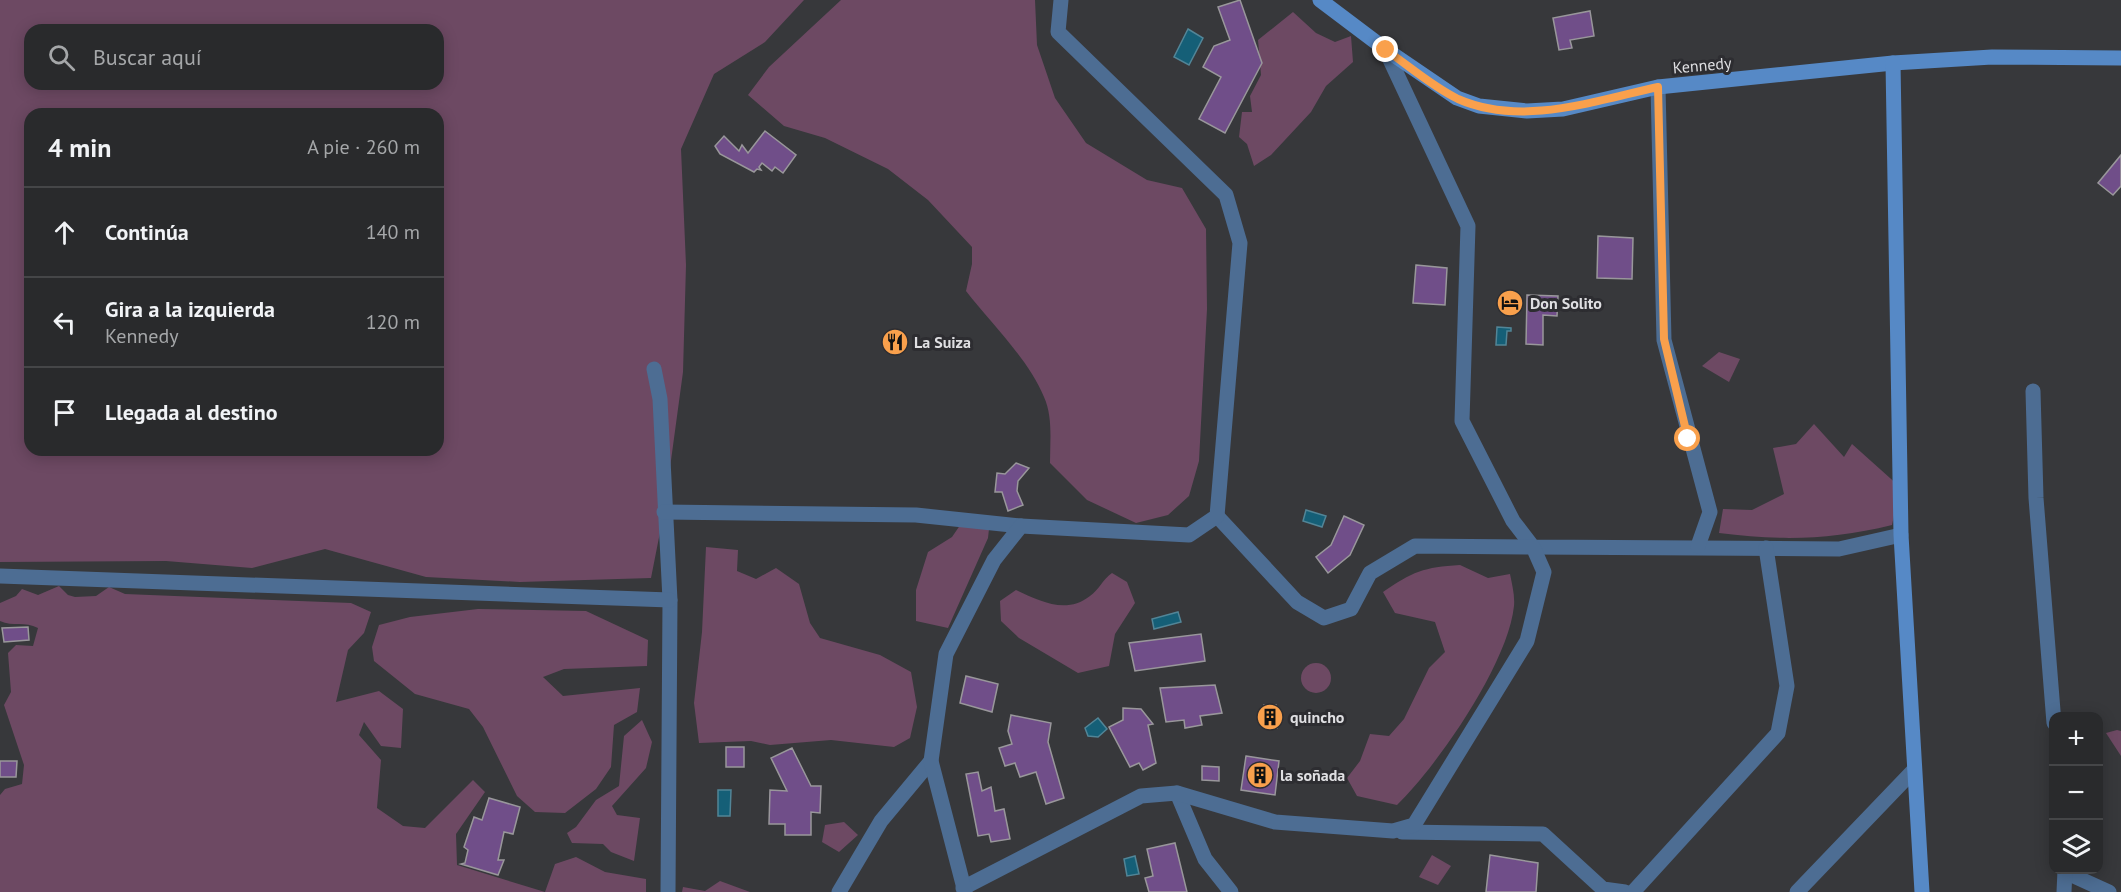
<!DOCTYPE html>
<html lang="es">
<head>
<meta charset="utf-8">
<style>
  :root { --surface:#292a2c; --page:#353638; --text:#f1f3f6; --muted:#a5a7a9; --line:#454648 }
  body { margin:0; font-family:"PT Sans",sans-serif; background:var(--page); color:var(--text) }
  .controls { position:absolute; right:18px; bottom:18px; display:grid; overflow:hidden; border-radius:12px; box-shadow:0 3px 15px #0003 }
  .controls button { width:54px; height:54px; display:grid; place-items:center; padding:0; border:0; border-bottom:2px solid var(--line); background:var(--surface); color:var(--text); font:30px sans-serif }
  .stop { position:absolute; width:18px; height:18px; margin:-14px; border:4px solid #f9a04c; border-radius:50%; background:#fff }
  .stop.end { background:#f9a04c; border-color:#fff; box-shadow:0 2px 6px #0008 }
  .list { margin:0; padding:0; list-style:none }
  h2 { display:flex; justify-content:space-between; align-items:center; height:78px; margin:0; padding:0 24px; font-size:26px }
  h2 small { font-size:20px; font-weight:400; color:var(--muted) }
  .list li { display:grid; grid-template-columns:39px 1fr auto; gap:18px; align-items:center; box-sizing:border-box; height:90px; padding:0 24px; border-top:2px solid var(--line) }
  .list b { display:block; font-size:22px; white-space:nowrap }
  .list p { margin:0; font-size:20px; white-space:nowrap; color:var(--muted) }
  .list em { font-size:20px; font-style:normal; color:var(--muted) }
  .icon { flex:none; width:33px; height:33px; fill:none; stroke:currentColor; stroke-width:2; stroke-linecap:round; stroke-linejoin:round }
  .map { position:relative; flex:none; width:2121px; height:892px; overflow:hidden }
  .search { position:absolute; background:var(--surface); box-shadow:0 3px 15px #0003; left:24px; top:24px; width:420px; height:66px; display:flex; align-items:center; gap:15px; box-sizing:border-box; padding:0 21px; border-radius:18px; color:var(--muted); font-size:22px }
  .panel { position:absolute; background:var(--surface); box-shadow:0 3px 15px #0003; left:24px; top:108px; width:420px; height:348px; border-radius:18px }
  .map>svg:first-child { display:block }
  .green { fill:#6d4963; fill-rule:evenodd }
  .water { fill:#155f77; stroke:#528597; stroke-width:1.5 }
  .building { fill:#704e89; stroke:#99979b; stroke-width:1.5 }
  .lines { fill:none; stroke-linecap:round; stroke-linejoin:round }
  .street { stroke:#4d6d93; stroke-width:15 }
  .secondary { stroke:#5689c6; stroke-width:15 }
  .route { stroke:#f9a04c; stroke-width:8 }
  .labels { text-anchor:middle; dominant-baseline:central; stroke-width:6; stroke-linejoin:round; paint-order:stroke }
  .street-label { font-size:16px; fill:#dfdfe2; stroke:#2d2d31 }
  .poi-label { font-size:16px; font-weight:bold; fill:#dfdfe2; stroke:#2d2d31; text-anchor:start }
</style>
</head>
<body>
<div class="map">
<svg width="2121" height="892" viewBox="0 0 2121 892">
  <rect width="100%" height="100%" fill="#37383b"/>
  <g class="green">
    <path d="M0,0h804l-39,42 -51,32 -33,75 5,116 -3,107 -19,140 -13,66 -131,4 -94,-5 -101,-28 -73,19 -86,-7 -166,1zM30,30h408v54h-408zM30,114h408v336h-408z"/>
    <path d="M841,0h194l2,45 18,53 31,45 61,37 35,8 24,41 1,80 -8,152 -10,35 -21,19 -32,8 -49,-23 -37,-37c0,-22 3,-46 -6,-66 -15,-37 -53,-74 -78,-106l6,-27v-17l-44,-47 -40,-31 -63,-31 -41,-12 -36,-31 21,-28z"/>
    <polygon points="1293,12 1316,33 1335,42 1351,36 1353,62 1326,86 1311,112 1271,155 1254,166 1247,144 1239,137 1242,112 1252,112 1250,96 1261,75 1258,40"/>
    <polygon points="1719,352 1740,359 1729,382 1702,366"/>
    <path d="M1814,424l30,33 8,-13 48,43 -8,38c-61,15 -111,16 -173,8l4,-24 29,1 32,-16 -11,-46 23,-4z"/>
    <polygon points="965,518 989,529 988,538 948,628 916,621 916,590 928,552 952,537"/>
    <polygon points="706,547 738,550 737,571 756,579 776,568 799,584 810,623 820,638 880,655 911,672 917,707 910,738 894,747 831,740 770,745 751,741 699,743 694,703 702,632"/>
    <path d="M1460,565l28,13 22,-4c2,10 5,22 4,32 -6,58 -76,159 -117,199l-40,-9 -10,-18 13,-17 10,-27 19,2 15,-17 25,-51 16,-16 -10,-30 -40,-9 -12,-21c29,-20 41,-25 77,-27z"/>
    <path d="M1112,573l15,9 8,21 -20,31 -6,32 -31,7 -59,-35 -18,-17 -1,-20 16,-11c24,11 50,25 74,6 9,-6 12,-16 22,-23z"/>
    <path d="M59,586l9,9 7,2 21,-1 13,-9 16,7 226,9 20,9 -7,21 -16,17 -12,52 43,-11 24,18 -2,39 -20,-2 -17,-24 -5,13 22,25 -4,48 26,18 22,2 48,-48 12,12 -29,42 1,31 88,27 10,-28 21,-7 29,15 41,7v13h-646v-97l5,-6 17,-5 2,-19 -20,-60 7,-13 -3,-39 8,-8 17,1 5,-18c-13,-7 -25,-1 -38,-7v-18l16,-7 6,-7 16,6z"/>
    <polygon points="478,609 586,611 648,640 647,666 564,669 543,677 563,696 640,688 637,712 614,725 611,767 596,789 565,813 535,812 517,796 483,727 469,709 415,694 374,661 372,647 379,625 410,617"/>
    <circle cx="1316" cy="678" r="15"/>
    <polygon points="642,720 652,742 646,768 612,806 617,815 640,818 634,861 611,852 603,844 572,843 567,833 576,827 596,800 619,786 624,736"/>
    <polygon points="2117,730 2121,731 2121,756 2106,733"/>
    <polygon points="844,822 858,835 839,852 822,842 825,825"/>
    <polygon points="1432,855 1451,866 1438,885 1419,877"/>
    <polygon points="720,881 750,892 682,892 683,887 705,891"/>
  </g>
  <g class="water">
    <polygon points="1188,29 1203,38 1189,65 1174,57"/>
    <polygon points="1497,327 1511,328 1511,331 1507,331 1506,345 1496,345"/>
    <polygon points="1306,510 1326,516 1322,527 1303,521"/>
    <polygon points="1178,612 1181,622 1154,629 1152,619"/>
    <polygon points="1098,718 1107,729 1098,737 1088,736 1085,728"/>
    <polygon points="718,790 731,790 730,816 718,816"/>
    <polygon points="1135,856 1139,874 1127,876 1124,859"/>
  </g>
  <g class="building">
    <polygon points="1240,0 1262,63 1225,133 1199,119 1221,77 1203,67 1214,46 1230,40 1218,7"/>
    <polygon points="1590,11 1594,36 1570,40 1572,48 1559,50 1553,18"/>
    <polygon points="765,131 796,155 783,173 775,167 772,171 762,163 759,167 761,170 757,169 754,172 720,154 715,146 724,136 739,151 742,145 748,153"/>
    <polygon points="2121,155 2121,186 2113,195 2098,183"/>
    <polygon points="1598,236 1633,238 1632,279 1597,278"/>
    <polygon points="1416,265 1447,268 1445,305 1413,303"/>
    <polygon points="1527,295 1558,296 1557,316 1543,315 1543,345 1526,344"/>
    <polygon points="1016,463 1029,468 1018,481 1017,491 1023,505 1008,511 1002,492 995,492 997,473 1005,474"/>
    <polygon points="1344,516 1364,525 1350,555 1328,573 1316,557 1331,545"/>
    <polygon points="28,627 29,640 4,642 2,628"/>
    <polygon points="1201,634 1205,661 1135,671 1129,643"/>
    <polygon points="966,676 998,684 992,712 960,703"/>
    <polygon points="1215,685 1222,713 1200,716 1202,725 1185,728 1184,720 1166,722 1160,688"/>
    <polygon points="1264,705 1276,705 1279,712 1277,728 1260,722"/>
    <polygon points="1123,708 1141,709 1153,724 1148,725 1156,763 1143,770 1139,763 1130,767 1109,727 1123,720"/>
    <polygon points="1011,715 1051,723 1048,742 1064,798 1046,804 1036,772 1020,777 1015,763 1005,766 999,748 1012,744 1008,731"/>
    <rect x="726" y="747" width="18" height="20"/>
    <polygon points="792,748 811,786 821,786 820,813 811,812 811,835 785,835 785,824 769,824 770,790 787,791 771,758"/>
    <polygon points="1246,756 1279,761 1275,795 1241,790"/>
    <polygon points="0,761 17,761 16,777 0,777"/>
    <polygon points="1202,766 1219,767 1219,781 1202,780"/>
    <polygon points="978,772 982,791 991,787 995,811 1004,809 1010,839 991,842 989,834 978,836 966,774"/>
    <polygon points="489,798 520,807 513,834 504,832 498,860 504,860 498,875 461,864 465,863 468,850 464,847 474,817 482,820"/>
    <polygon points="1175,843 1187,892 1149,892 1145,878 1153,876 1147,849"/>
    <polygon points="1490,855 1538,863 1536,892 1486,892"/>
  </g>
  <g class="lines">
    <g class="street">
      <polyline points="1385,49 1468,226 1462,421 1513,521 1533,547 1839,549 1901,535"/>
      <polyline points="1658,87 1664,340 1710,512 1698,546"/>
      <polyline points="654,369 660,399 670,600 668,892"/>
      <polyline points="2033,391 2036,498 2054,723"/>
      <polyline points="664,512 916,515 1021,526"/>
      <polyline points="0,576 670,600"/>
      <polyline points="1177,793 1205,859 1231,892"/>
      <polyline points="1402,832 1543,834 1603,889 1625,892"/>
      <polyline points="2065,872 2109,892"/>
      <polyline points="963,888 1141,796 1177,793 1275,822 1393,831 1414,825 1527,641 1544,572 1533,547 1415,546 1370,573 1351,609 1324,618 1297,602 1217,516"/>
      <polyline points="839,892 881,821 931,761"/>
      <polyline points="965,892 931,761 946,654 994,560 1021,526 1189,535 1217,516 1240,243 1226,195 1058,32 1061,0"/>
      <polyline points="1633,892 1778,733 1787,686 1766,548"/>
      <polyline points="1797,892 1914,770"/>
      <polyline points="2064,892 2065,870"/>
    </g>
    <g class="secondary">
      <polyline points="1320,0 1385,49 1457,98 1479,106 1527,111 1563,109 1658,87 1893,63 1992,57 2121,58"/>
      <polyline points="1893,63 1901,535 1922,892"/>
    </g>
  </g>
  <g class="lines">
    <path class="route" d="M1386,50c23,16 47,37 72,49 64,28 136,2 200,-12l6,252 24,100"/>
  </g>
  <defs>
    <symbol id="hotel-disc" viewBox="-11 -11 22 22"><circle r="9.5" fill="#f9a04c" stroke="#2d2d31"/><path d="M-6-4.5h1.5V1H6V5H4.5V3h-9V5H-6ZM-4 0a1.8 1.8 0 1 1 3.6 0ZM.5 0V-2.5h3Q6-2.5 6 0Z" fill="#111"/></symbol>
    <symbol id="restaurant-disc" viewBox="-11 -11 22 22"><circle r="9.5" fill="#f9a04c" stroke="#2d2d31"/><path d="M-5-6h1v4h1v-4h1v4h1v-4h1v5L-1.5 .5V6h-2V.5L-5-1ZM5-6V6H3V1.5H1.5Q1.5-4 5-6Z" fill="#111"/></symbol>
    <symbol id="building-disc" viewBox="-11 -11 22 22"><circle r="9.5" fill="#f9a04c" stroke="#2d2d31"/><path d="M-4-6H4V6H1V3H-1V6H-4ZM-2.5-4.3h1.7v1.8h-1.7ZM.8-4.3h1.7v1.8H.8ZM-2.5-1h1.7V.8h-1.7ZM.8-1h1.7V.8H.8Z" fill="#111"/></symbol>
  </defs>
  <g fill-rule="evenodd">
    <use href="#hotel-disc" x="1495" y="288" width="30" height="30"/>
    <use href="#restaurant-disc" x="880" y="327" width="30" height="30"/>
    <use href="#building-disc" x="1255" y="702" width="30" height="30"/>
    <use href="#building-disc" x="1245" y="760" width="30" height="30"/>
  </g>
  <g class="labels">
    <g class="street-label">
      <text transform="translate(1702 65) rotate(-5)">Kennedy</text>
    </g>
    <g class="poi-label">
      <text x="1530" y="303">Don Solito</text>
      <text x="914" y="342">La Suiza</text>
      <text x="1290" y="717">quincho</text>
      <text x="1280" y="775">la soñada</text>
    </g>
  </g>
</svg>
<div class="controls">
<button>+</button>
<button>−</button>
<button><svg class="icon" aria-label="layers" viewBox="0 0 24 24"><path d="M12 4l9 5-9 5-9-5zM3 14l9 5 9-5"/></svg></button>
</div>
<div class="stop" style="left:1688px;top:439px"></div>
<div class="stop end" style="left:1386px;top:50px"></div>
<div class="search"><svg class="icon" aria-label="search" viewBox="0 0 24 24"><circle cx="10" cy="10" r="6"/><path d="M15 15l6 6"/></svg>Buscar aquí</div>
<section class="panel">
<h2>4 min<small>A pie · 260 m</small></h2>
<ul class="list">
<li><svg class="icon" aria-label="ahead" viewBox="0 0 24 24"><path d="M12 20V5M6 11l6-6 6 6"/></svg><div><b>Continúa</b></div><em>140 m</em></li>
<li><svg class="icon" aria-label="left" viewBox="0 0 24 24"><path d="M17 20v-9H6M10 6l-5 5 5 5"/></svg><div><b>Gira a la izquierda</b><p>Kennedy</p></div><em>120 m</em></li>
<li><svg class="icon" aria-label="arrive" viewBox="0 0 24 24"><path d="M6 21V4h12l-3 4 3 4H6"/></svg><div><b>Llegada al destino</b></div></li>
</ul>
</section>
</div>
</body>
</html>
